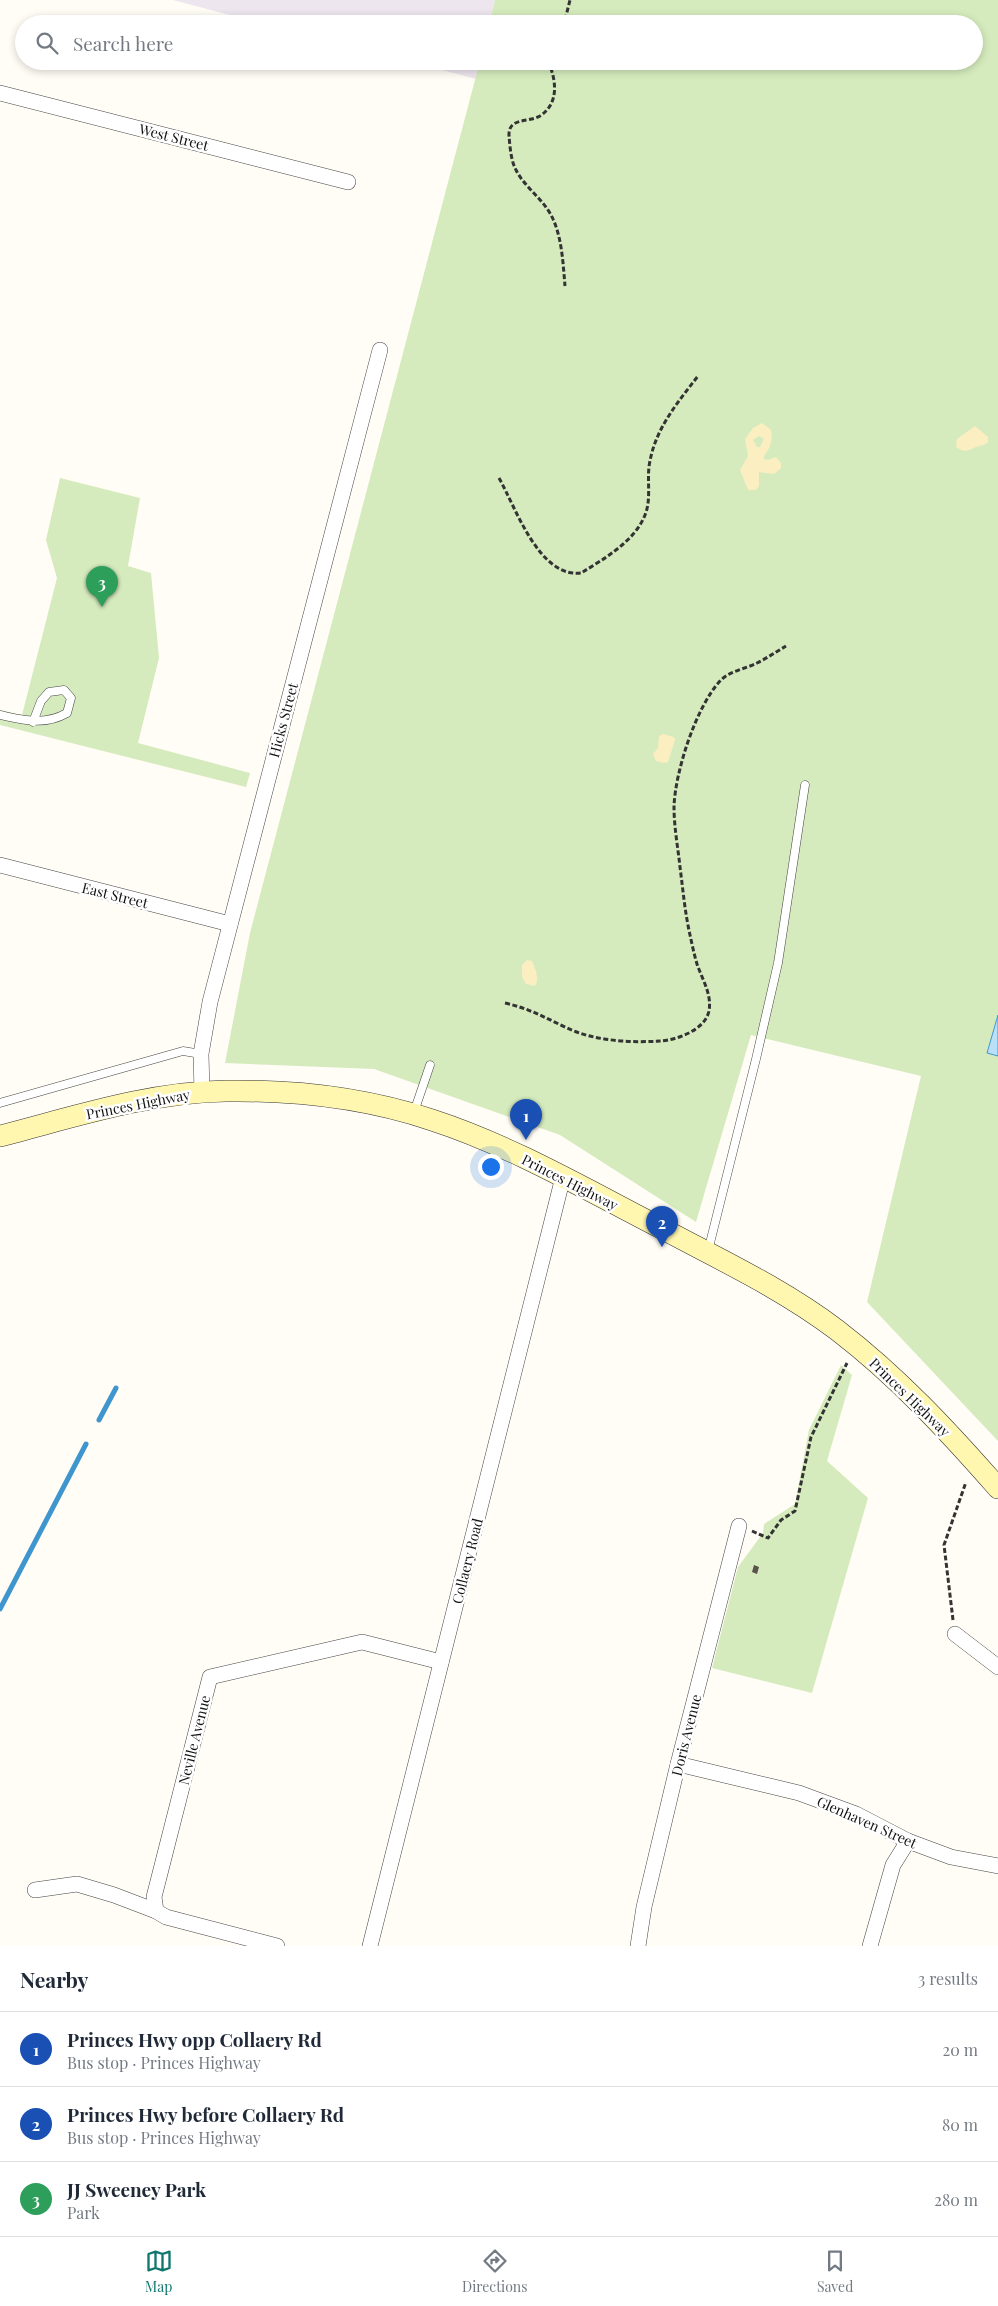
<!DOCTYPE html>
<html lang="en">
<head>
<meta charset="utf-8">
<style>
  :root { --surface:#fff; --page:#f6f6f7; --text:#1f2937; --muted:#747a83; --line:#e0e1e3; --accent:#0f766e }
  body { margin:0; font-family:"Playfair Display",serif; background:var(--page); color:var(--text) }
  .you { position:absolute; left:490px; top:1166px; width:18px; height:18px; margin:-12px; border:4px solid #fff; border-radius:50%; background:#1a73e8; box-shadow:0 0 0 8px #1a73e833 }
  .badge { display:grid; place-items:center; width:32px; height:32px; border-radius:50%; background:var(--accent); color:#fff; font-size:16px; font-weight:700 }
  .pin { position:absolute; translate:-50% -41px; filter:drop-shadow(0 1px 2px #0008) }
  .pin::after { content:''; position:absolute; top:26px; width:18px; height:15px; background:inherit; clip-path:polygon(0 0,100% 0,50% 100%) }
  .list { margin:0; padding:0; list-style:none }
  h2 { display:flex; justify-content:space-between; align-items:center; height:65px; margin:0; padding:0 20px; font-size:21px }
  h2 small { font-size:16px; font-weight:400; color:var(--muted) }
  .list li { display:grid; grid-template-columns:32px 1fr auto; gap:15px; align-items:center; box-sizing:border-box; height:75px; padding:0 20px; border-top:1px solid var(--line) }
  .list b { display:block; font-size:19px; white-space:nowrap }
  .list p { margin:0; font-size:16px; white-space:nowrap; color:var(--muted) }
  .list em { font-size:16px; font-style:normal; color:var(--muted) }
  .icon { flex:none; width:28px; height:28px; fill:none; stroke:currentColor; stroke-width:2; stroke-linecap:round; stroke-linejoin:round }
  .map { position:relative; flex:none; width:998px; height:1946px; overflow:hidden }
  .search { position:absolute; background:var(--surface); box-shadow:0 2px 8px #0003; left:15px; right:15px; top:15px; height:55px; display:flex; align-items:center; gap:12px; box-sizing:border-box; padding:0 18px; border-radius:28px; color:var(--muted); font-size:19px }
  .sheet { height:290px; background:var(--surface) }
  nav { display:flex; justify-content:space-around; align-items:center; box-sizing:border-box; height:70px; border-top:1px solid var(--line); background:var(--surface); font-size:14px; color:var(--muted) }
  nav a { display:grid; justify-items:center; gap:2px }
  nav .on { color:var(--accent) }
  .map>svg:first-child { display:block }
  .industrial { fill:#eee6ef }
  .green { fill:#d5ebbd }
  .sand { fill:#fbeec1; fill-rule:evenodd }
  .water { fill:#b9e0f7; stroke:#3f96cf }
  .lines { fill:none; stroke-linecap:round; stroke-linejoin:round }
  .stream { stroke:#3f96cf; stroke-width:5 }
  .building { fill:#5a524d }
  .lane-casing { stroke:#444; stroke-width:9 }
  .street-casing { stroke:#444; stroke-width:16 }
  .secondary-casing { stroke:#333; stroke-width:22 }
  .path { stroke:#333; stroke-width:3; stroke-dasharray:5 2.5; stroke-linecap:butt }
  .lane { stroke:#fff; stroke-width:8 }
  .street { stroke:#fff; stroke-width:15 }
  .secondary { stroke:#fff6b0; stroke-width:21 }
  .labels { text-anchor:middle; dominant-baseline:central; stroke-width:5; stroke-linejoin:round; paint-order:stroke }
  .street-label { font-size:14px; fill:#111; stroke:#fff }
</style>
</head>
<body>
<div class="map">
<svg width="998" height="1946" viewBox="0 0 998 1946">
  <rect width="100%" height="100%" fill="#fffdf5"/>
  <g class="industrial">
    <polygon points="173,0 495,0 489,24 264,24"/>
    <polygon points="408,61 480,61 476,79"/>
  </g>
  <g class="green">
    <polygon points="495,0 998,0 998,1441 867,1302 921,1076 751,1035 696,1222 560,1135 374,1069 225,1063 250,933 480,61 974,61 974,24 489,24"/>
    <polygon points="60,478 140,498 128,566 151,573 159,658 138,743 250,773 246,787 0,725 0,710 22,715 57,578 46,540"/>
    <polygon points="841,1365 852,1375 827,1461 868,1498 812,1693 712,1668 738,1567 763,1533 764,1524 795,1504 809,1430"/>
  </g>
  <g class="sand">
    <path d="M762,423l9,7c2,11 -1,18 -7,26v3l4,1 8,-3 5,6v5l-7,6 -15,-2v14l-3,4h-8l-8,-20 8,-14 -3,-17 8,-11zM759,436l5,3 -4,8h-3l-4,-7z"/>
    <path d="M975,426l13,11v5c-4,4 -6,3 -12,5 -9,4 -11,6 -20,0l1,-8z"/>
    <polygon points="663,734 674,737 675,740 668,762 664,763 656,761 653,754 658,748 659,736"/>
    <path d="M527,960l5,1c3,7 8,18 3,25l-9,-2 -4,-7v-12z"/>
  </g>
  <polygon class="water" points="998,1015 998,1056 987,1053"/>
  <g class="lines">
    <g class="stream">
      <polyline points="99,1420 116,1388"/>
      <polyline points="0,1609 86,1444"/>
    </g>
  </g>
  <polygon class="building" points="754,1565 759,1567 757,1574 752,1572"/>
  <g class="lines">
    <defs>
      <g id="lane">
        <path d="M0,715c24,5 44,11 67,-2l4,-15 -7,-8 -15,2 -8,9 -8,21"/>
        <polyline points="0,1103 183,1051 201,1054"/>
        <polyline points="414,1112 430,1065"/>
        <polyline points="708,1251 756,1059 778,963 805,785"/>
      </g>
      <g id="street">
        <polyline points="0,93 348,182"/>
        <polyline points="0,865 230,924"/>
        <polyline points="202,1092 201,1054 210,1002 380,350"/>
        <polyline points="955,1634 998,1667"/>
        <polyline points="678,1764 799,1793 856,1814 908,1841 951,1857 998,1866"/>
        <polyline points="35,1890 77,1884 114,1895 156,1911"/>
        <polyline points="277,1946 166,1917 156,1911 154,1897 210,1677 362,1642 441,1662"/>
        <polyline points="370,1946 563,1177"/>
        <polyline points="638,1946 644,1907 678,1764 739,1526"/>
        <polyline points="870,1946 893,1865 908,1841"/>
      </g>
      <path id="secondary" d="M0,1136c74,-19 149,-44 226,-45 69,-1 140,7 206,29 80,26 155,70 229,108 60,32 122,61 176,102 60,46 111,101 161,158"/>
    </defs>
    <use href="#lane" class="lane-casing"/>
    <use href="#street" class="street-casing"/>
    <use href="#secondary" class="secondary-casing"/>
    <g class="path">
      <polyline points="558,24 566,16 570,0"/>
      <path d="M548,61c8,18 12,42 -8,55 -12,7 -32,1 -31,20 1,11 2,25 7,34 9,18 28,29 37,49 9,20 10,44 12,67"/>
      <path d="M499,478c17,30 40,100 82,95 23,-14 54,-32 64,-58 7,-17 1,-37 5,-54 6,-33 28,-59 48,-85"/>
      <path d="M505,1003c23,5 41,15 62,25 27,13 64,15 93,13 17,-1 45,-11 49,-30 3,-17 -7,-32 -12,-47 -3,-10 -5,-20 -7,-29 -5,-22 -7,-45 -10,-68 -2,-19 -6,-40 -6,-60 1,-35 22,-100 46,-126 9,-10 25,-12 37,-18 10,-5 19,-11 29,-17"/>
      <polyline points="752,1531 768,1538 781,1520 795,1511 811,1437 847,1363"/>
      <polyline points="953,1620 944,1545 966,1482"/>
    </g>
    <use href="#lane" class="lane"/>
    <use href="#street" class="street"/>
    <use href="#secondary" class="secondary"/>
  </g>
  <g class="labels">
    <g class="street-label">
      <text transform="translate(174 137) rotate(14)">West Street</text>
      <text transform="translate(283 720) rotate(-75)">Hicks Street</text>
      <text transform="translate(115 895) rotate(14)">East Street</text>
      <text transform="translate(138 1104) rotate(-11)">Princes Highway</text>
      <text transform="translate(570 1182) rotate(27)">Princes Highway</text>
      <text transform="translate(910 1397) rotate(44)">Princes Highway</text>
      <text transform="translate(467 1561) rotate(-76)">Collaery Road</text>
      <text transform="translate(686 1735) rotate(-76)">Doris Avenue</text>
      <text transform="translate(194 1740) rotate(-76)">Neville Avenue</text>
      <text transform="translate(867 1822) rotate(24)">Glenhaven Street</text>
    </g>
  </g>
</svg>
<div class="you"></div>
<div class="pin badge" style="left:526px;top:1140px;background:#1a4fb4">1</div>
<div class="pin badge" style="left:662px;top:1247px;background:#1a4fb4">2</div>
<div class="pin badge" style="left:102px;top:607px;background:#2e9e5b">3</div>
<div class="search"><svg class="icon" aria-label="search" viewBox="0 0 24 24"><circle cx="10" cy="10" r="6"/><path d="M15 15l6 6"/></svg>Search here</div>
</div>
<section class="sheet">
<h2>Nearby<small>3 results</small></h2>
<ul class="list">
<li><span class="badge" style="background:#1a4fb4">1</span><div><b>Princes Hwy opp Collaery Rd</b><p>Bus stop · Princes Highway</p></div><em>20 m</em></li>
<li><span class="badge" style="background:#1a4fb4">2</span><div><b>Princes Hwy before Collaery Rd</b><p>Bus stop · Princes Highway</p></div><em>80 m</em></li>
<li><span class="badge" style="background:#2e9e5b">3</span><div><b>JJ Sweeney Park</b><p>Park</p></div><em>280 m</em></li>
</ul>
</section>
<nav>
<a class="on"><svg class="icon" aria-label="map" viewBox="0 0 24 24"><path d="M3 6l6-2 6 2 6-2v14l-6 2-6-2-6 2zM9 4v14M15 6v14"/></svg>Map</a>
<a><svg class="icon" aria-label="directions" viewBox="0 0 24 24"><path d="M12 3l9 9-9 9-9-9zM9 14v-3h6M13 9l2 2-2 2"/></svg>Directions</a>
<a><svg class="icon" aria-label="saved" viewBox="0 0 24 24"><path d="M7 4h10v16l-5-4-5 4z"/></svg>Saved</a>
</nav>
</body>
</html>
